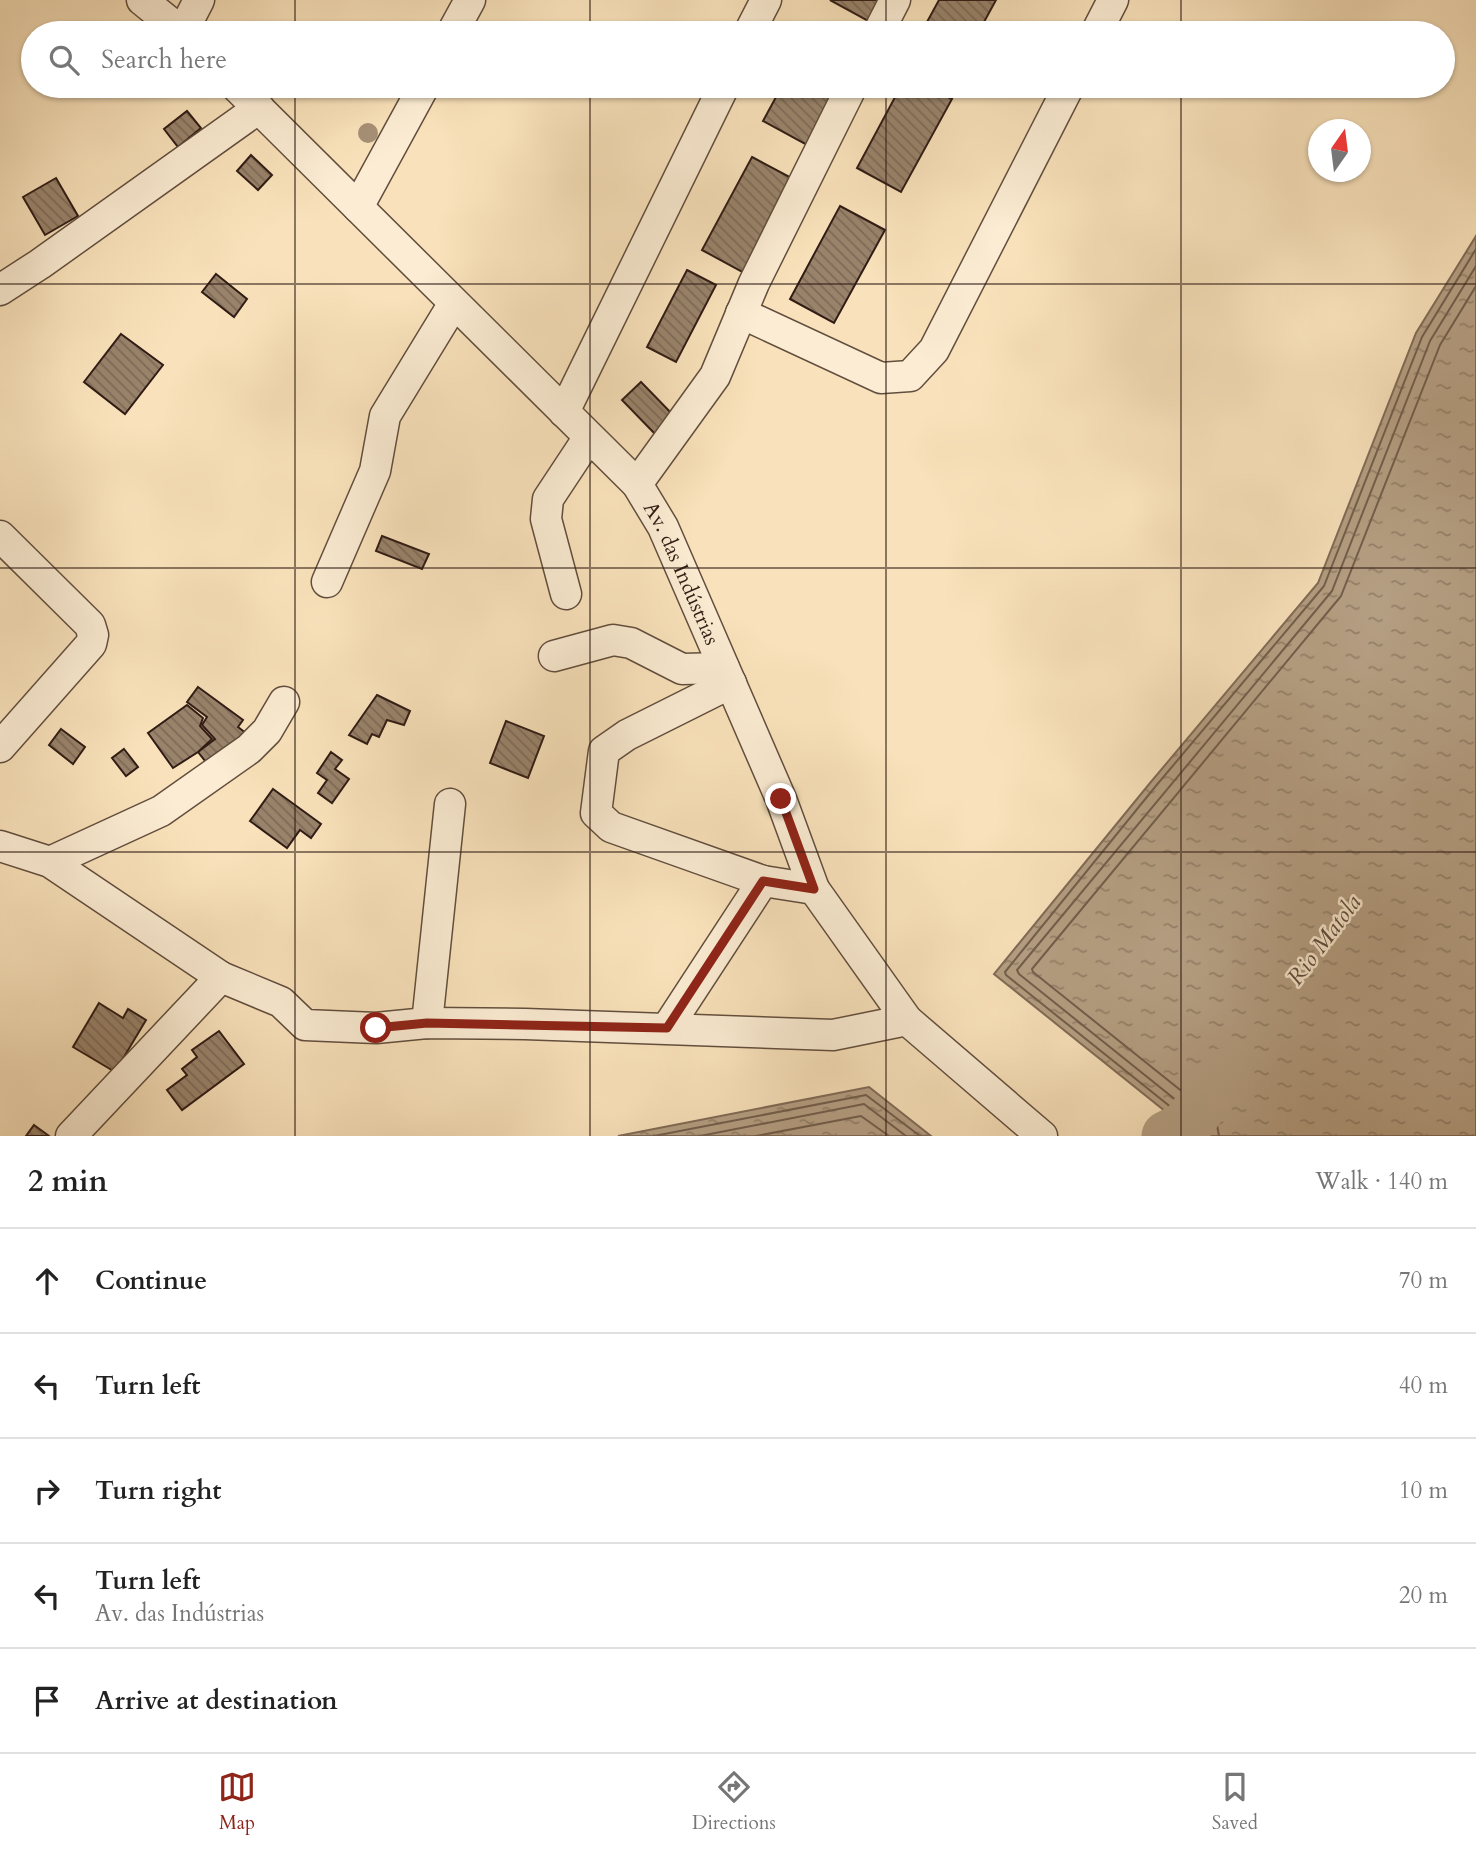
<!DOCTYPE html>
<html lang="en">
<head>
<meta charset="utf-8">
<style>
  :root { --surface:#fff; --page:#f2f2f2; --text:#222; --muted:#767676; --line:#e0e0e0; --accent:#8f2418 }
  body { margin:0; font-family:Cardo,serif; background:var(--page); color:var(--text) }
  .compass { position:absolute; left:1308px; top:119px; width:63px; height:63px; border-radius:50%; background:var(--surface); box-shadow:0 2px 5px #0004; rotate:14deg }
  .stop { position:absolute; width:21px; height:21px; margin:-16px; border:5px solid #8f2418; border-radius:50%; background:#fff }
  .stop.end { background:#8f2418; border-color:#fff; box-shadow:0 2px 7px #0008 }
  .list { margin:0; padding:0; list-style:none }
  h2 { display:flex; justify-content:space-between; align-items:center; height:91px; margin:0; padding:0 28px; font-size:30px }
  h2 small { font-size:23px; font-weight:400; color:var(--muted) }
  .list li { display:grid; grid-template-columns:46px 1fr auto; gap:21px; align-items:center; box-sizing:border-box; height:105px; padding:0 28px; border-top:2px solid var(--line) }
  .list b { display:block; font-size:26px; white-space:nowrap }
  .list p { margin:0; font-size:23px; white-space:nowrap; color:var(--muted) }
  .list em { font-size:23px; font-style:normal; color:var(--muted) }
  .icon { flex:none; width:38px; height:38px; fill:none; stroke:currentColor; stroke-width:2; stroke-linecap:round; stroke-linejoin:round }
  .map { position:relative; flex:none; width:1476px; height:1136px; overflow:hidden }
  .search { position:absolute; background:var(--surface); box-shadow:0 2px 5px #0004; left:21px; right:21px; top:21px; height:77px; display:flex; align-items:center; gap:18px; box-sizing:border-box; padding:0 24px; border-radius:38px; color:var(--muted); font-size:26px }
  .sheet { height:616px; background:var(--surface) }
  nav { display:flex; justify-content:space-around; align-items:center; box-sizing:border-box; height:98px; border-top:2px solid var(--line); background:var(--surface); font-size:19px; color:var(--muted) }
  nav a { display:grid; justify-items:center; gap:4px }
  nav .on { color:var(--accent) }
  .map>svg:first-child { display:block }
  .water { fill:url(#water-ripples); stroke:#806b57; stroke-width:2 }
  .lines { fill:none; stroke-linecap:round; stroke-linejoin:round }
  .shore { stroke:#725e4c; stroke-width:2 }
  .river { stroke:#b59f83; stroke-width:51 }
  .building { fill:url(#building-back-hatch); stroke:#301c15; stroke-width:2 }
  .minor-casing { stroke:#624e3e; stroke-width:33 }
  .minor { stroke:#fbecd3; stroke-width:30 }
  .tree { fill:#a69076 }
  .route { stroke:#8f2418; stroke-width:9 }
  .grid { fill:none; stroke:#301c15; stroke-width:2; stroke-opacity:0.55 }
  .labels { text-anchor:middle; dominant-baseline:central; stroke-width:5; stroke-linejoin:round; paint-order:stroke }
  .street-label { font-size:21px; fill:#301c15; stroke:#fbecd3 }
  .water-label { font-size:23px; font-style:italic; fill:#5f4a3c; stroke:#fbecd3 }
</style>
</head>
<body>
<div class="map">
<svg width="1476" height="1136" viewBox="0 0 1476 1136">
  <defs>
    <pattern id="water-ripples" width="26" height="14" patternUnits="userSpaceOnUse" patternTransform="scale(1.75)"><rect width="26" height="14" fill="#b59f83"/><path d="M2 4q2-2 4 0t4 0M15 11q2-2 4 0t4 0" fill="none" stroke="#94816a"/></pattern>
    <pattern id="building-back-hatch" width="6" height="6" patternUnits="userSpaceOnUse" patternTransform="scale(1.75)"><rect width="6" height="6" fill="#99836b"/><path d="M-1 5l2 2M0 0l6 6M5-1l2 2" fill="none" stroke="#7d6a57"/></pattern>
  </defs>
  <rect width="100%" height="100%" fill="#f9e2bb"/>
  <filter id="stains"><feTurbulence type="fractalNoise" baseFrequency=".00286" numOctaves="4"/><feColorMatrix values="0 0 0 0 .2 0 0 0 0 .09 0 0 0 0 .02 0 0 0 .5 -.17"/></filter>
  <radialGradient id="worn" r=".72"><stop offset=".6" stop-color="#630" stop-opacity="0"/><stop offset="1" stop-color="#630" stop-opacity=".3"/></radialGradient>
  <g class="water">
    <polygon points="1476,236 1476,1136 1196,1136 994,974 1150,783 1318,583 1416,333"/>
    <polygon points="869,1087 931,1136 618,1136"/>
  </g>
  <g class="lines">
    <g class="shore">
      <polyline points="654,1136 866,1095 920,1136"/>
      <polyline points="700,1136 864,1104 906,1136"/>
      <polyline points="756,1136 861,1116 889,1136"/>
      <polyline points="1199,1136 1197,1128 1006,975 1005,972 1155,787 1324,586 1422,337 1476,249"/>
      <polyline points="1208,1136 1207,1128 1202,1121 1019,974 1017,970 1332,591 1430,341 1476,266"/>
      <polyline points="1219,1136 1217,1125 1209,1113 1033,972 1032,969 1341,596 1440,345 1476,286"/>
    </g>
    <polyline class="river" points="1167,1136 1185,1127 1226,1073"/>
  </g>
  <g class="building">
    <polygon points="830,0 882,0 870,22"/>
    <polygon points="939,0 996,0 978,33 921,33"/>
    <polygon points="782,86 839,86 807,145 763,121"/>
    <polygon points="901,86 927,86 952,99 901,192 857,168"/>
    <polygon points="187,111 201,128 178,147 164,129"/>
    <polygon points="251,155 272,175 258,190 237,171"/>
    <polygon points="752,157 797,181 746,274 702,250"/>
    <polygon points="56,178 78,216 45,235 23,197"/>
    <polygon points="840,206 885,230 834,323 790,299"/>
    <polygon points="687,270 716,285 676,362 647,347"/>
    <polygon points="216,274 247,299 234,317 202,292"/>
    <polygon points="121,334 163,365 125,414 84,382"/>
    <polygon points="641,382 677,419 658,437 622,400"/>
    <polygon points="382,536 429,554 422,569 376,551"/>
    <polygon points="198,687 243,720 238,727 251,737 213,771 198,752 215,739 202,725 207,717 187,702"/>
    <polygon points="377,695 410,711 404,725 387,720 379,737 372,734 367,744 349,735"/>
    <polygon points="187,705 203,718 200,726 212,739 198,752 173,768 148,733"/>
    <polygon points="506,721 544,736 528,778 490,763"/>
    <polygon points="61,729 85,747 73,764 49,745"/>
    <polygon points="124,749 138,767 126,776 112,758"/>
    <polygon points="331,752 342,760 335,769 349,779 332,803 318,793 327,780 317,773"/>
    <polygon points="273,789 321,824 311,838 300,830 287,848 250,821"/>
    <polygon points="99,1003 123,1018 128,1009 146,1020 115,1072 73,1047"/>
    <polygon points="219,1031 244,1064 182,1110 167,1090 187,1075 182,1069 197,1057 192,1050"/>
    <polygon points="34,1125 49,1136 26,1136"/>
  </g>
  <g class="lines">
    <defs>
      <g id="minor">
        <polyline points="142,0 183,33"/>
        <polyline points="182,33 199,0"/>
        <polyline points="452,33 470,0"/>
        <polyline points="749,33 766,0"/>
        <polyline points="878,33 895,0"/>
        <polyline points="1096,33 1113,0"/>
        <path id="s1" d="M236,86l401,398 26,43 118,272 33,90 93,131 135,116"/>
        <polyline points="358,207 424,86"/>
        <polyline points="0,290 40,264 259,108"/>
        <polyline points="741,313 881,378 910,376 934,350 1069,86"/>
        <polyline points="564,412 724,86"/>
        <polyline points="637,484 715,376 754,283 852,86"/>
        <polyline points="0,536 90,625 93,635 91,644 0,747"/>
        <polyline points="327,582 375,471 385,416 454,303"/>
        <polyline points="566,594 546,519 548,499 589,437"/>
        <polyline points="554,656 613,640 631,643 682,669 724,668"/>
        <polyline points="731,683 627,735 604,751 596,813 611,827 763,881 814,889"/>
        <polyline points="0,846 50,862 221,977 281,1002 305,1025 376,1028 427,1023 525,1024 833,1035 907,1020"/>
        <polyline points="50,862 161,811 249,749 267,731 284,702"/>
        <polyline points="427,1023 450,804"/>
        <polyline points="667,1028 763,881"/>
        <polyline points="71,1136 221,977"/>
      </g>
    </defs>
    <use href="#minor" class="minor-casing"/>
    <use href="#minor" class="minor"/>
  </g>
  <circle class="tree" cx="368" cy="133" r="10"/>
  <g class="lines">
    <polyline class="route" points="376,1028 427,1023 667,1028 763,881 814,889 781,799"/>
  </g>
  <path class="grid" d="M295,0v33M590,0v33M886,0v33M1181,0v33M295,86v1050M590,86v1050M886,86v1050M1181,86v1050M0,284h1476M0,568h1476M0,852h1476"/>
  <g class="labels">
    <g class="street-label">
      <text stroke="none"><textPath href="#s1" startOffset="665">Av. das Indústrias</textPath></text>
    </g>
    <g class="water-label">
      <text transform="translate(1324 940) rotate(-53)">Rio Matola</text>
    </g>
  </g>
  <rect width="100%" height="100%" filter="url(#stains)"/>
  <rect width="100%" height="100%" fill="url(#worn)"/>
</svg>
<svg class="compass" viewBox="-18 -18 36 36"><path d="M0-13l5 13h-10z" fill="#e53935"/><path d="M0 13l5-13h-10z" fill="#767676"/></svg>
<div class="stop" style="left:376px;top:1028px"></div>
<div class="stop end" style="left:781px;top:799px"></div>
<div class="search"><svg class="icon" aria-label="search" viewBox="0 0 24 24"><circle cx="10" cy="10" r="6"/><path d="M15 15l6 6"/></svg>Search here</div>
</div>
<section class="sheet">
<h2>2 min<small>Walk · 140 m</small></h2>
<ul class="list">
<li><svg class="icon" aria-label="ahead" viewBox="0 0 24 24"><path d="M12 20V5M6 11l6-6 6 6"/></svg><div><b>Continue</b></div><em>70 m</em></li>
<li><svg class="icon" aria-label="left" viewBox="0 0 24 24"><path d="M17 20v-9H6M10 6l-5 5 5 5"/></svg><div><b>Turn left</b></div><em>40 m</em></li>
<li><svg class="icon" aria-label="right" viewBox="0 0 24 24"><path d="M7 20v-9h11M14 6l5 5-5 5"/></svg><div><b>Turn right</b></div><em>10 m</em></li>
<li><svg class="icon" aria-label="left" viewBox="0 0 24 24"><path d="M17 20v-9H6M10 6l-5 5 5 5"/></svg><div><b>Turn left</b><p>Av. das Indústrias</p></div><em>20 m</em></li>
<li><svg class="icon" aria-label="arrive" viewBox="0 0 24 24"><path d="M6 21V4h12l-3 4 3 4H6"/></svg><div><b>Arrive at destination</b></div></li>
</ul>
</section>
<nav>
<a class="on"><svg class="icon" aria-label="map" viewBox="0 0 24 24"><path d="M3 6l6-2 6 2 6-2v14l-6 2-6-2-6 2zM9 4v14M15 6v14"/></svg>Map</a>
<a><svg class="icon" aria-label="directions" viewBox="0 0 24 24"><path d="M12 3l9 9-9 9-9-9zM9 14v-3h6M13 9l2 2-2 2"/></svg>Directions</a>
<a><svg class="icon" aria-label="saved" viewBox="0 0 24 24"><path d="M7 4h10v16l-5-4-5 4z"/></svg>Saved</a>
</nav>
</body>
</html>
